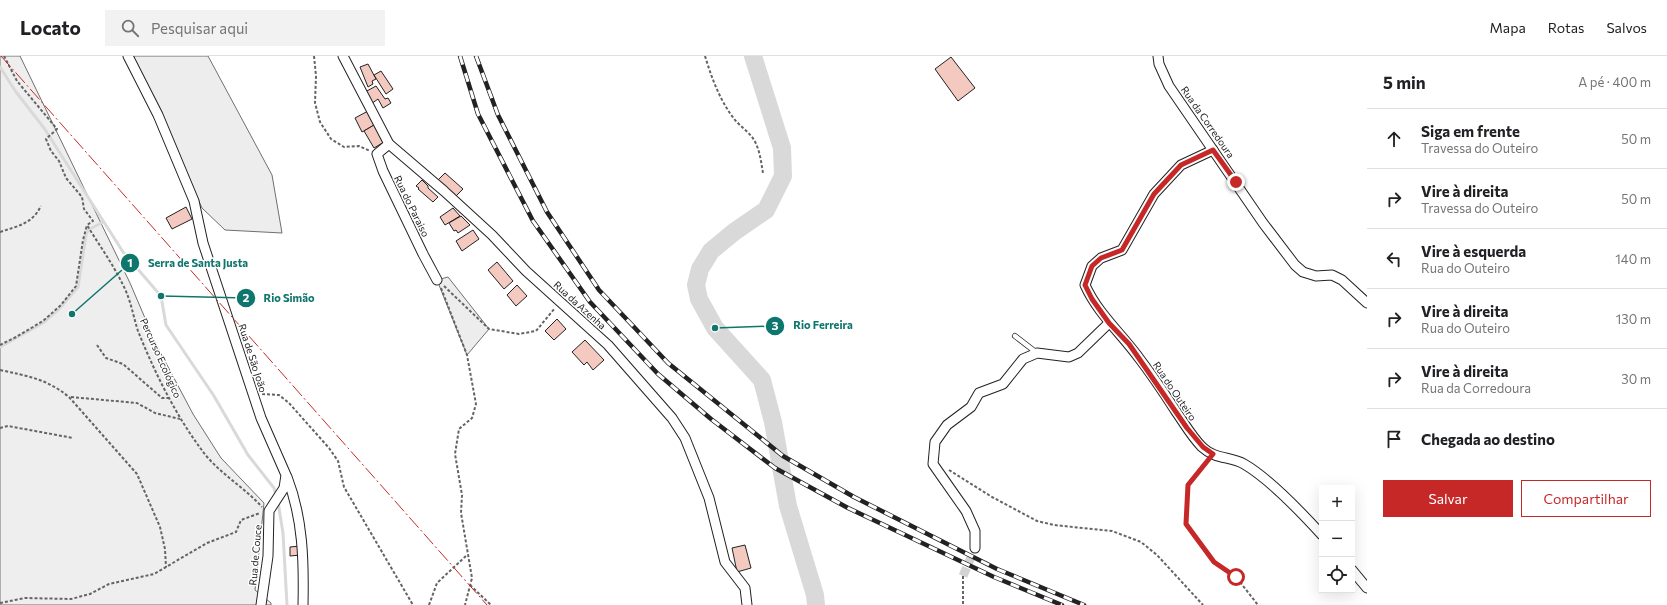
<!DOCTYPE html>
<html lang="pt">
<head>
<meta charset="utf-8">
<style>
  :root { --surface:#fff; --page:#f2f2f2; --text:#202124; --muted:#757577; --line:#e0e0e0; --accent:#c62828 }
  body { margin:0; font-family:Commissioner,sans-serif; background:var(--page); color:var(--text) }
  .controls { position:absolute; right:12px; bottom:12px; display:grid; overflow:hidden; border-radius:0px; box-shadow:0 4px 16px #0002 }
  .controls button { width:36px; height:36px; display:grid; place-items:center; padding:0; border:0; border-bottom:1px solid var(--line); background:var(--surface); color:var(--text); font:20px sans-serif }
  .stop { position:absolute; width:12px; height:12px; margin:-9px; border:3px solid #c62828; border-radius:50%; background:#fff }
  .stop.end { background:#c62828; border-color:#fff; box-shadow:0 1px 4px #0008 }
  .list { margin:0; padding:0; list-style:none }
  h2 { display:flex; justify-content:space-between; align-items:center; height:52px; margin:0; padding:0 16px; font-size:17px }
  h2 small { font-size:13px; font-weight:400; color:var(--muted) }
  .list li { display:grid; grid-template-columns:26px 1fr auto; gap:12px; align-items:center; box-sizing:border-box; height:60px; padding:0 16px; border-top:1px solid var(--line) }
  .list b { display:block; font-size:15px; white-space:nowrap }
  .list p { margin:0; font-size:13px; white-space:nowrap; color:var(--muted) }
  .list em { font-size:13px; font-style:normal; color:var(--muted) }
  .actions { display:flex; gap:8px; padding:12px 16px }
  .actions a { flex:1; padding:9px 0; border:1px solid var(--accent); border-radius:0px; text-align:center; font-size:14px; color:var(--accent) }
  .actions .main { background:var(--accent); color:#fff }
  .icon { flex:none; width:22px; height:22px; fill:none; stroke:currentColor; stroke-width:2; stroke-linecap:round; stroke-linejoin:round }
  .map { position:relative; flex:none; width:1367px; height:549px; overflow:hidden }
  header { display:flex; align-items:center; gap:24px; box-sizing:border-box; height:56px; padding:0 20px; background:var(--surface); border-bottom:1px solid var(--line) }
  header strong { font-size:19px }
  nav { display:flex; gap:22px; margin-inline-start:auto; font-size:14px }
  .search { width:280px; height:36px; background:var(--page); display:flex; align-items:center; gap:10px; box-sizing:border-box; padding:0 14px; border-radius:0px; color:var(--muted); font-size:15px }
  main { display:flex }
  aside { flex:1; background:var(--surface) }
  .map>svg:first-child { display:block }
  .green { fill:#eee; stroke:#6f6f6f }
  .parking { fill:#ededed; stroke:#6f6f6f }
  .lines { fill:none; stroke-linecap:round; stroke-linejoin:round }
  .stream { stroke:#d9d9d9; stroke-width:3 }
  .river { stroke:#d9d9d9; stroke-width:18 }
  .building { fill:#f3c9c0; stroke:#222 }
  .minor-tunnel { stroke:#d3d3d3; stroke-width:9; stroke-dasharray:9 4.5; stroke-linecap:butt }
  .service-casing { stroke:#222; stroke-width:6 }
  .minor-casing { stroke:#222; stroke-width:11 }
  .path { stroke:#646464; stroke-width:2; stroke-dasharray:3 2; stroke-linecap:butt }
  .service { stroke:#fff; stroke-width:4.5 }
  .minor { stroke:#fff; stroke-width:9 }
  .rail-casing { stroke:#222; stroke-width:4.5 }
  .rail { stroke:#fff; stroke-width:3; stroke-dasharray:9; stroke-linecap:butt }
  .power { stroke:#c62828; stroke-width:1; stroke-dasharray:14 3 2 3; stroke-linecap:butt }
  .route { stroke:#c62828; stroke-width:5 }
  .labels { text-anchor:middle; dominant-baseline:central; stroke-width:3; stroke-linejoin:round; paint-order:stroke }
  .street-label { font-size:10px; fill:#222; stroke:#fff }
  .leader { fill:none; stroke:#0f766e; stroke-width:1.5 }
  .callout-dot { fill:#0f766e; stroke:#fff; stroke-width:1.5 }
  .mark-label { font-size:12px; text-anchor:middle; font-weight:bold; fill:#fff }
  .callout-label { font-size:11px; text-anchor:middle; font-weight:bold; fill:#0f766e; stroke:#fff; stroke-width:3; stroke-linejoin:round; paint-order:stroke }
</style>
</head>
<body>
<header>
<strong>Locato</strong>
<div class="search"><svg class="icon" aria-label="search" viewBox="0 0 24 24"><circle cx="10" cy="10" r="6"/><path d="M15 15l6 6"/></svg>Pesquisar aqui</div>
<nav><a>Mapa</a><a>Rotas</a><a>Salvos</a></nav>
</header>
<main>
<div class="map">
<svg width="1367" height="549" viewBox="0 0 1367 549">
  <rect width="100%" height="100%" fill="#fff"/>
  <polygon class="green" points="0,0 20,0 130,227 157,290 193,358 221,402 264,447 255,534 271,547 271,549 0,549"/>
  <g class="parking">
    <polygon points="133,0 208,0 272,119 282,177 225,174 202,152"/>
    <polygon points="448,221 489,273 467,299 437,224"/>
  </g>
  <g class="lines">
    <g class="stream">
      <polyline points="0,11 16,36 44,72 123,196 161,240 166,269 214,340 248,399 274,432 276,440"/>
      <polyline points="0,291 43,267 59,253 78,231 86,179 88,174 103,166"/>
      <polyline points="278,446 283,477 287,549"/>
    </g>
    <polyline class="river" points="753,0 782,92 783,120 766,154 734,176 711,195 700,213 696,229 699,243 715,272 762,324 773,366 788,450 815,539 816,549"/>
  </g>
  <g class="building">
    <polygon points="951,1 975,32 958,45 935,13"/>
    <polygon points="368,8 376,23 372,25 373,28 368,31 360,11"/>
    <polygon points="381,15 393,33 386,38 374,19"/>
    <polygon points="376,30 385,43 388,42 391,47 383,52 378,43 371,48 365,36"/>
    <polygon points="368,55 374,69 362,76 355,62"/>
    <polygon points="374,69 384,86 374,92 364,75"/>
    <polygon points="445,117 463,133 454,142 437,125"/>
    <polygon points="422,124 428,130 428,132 438,141 433,146 418,133 419,132 416,130"/>
    <polygon points="186,151 192,163 172,173 166,162"/>
    <polygon points="453,152 460,160 445,169 440,161"/>
    <polygon points="461,160 470,169 458,177 456,174 454,175 449,167"/>
    <polygon points="473,174 479,183 462,195 456,185"/>
    <polygon points="497,206 513,225 504,233 488,214"/>
    <polygon points="517,229 527,240 516,250 507,239"/>
    <polygon points="557,263 566,273 554,284 545,275"/>
    <polygon points="585,284 604,304 593,314 587,306 584,309 572,296"/>
    <polygon points="745,489 751,512 737,516 732,492"/>
    <polygon points="300,490 301,499 290,500 290,491"/>
  </g>
  <g class="lines">
    <polyline class="minor-tunnel" points="963,520 975,492"/>
    <defs>
      <polyline id="service" points="1015,280 1037,297"/>
      <g id="minor">
        <polyline points="128,0 158,59 194,145 203,187 261,362 286,419 284,432 269,455 268,500 261,549"/>
        <polyline points="343,0 389,88 444,135 492,179 526,215 608,289 672,362 685,382 709,442 725,506 745,532 747,549"/>
        <polyline points="1158,0 1159,8 1169,30 1263,167 1295,209 1303,216 1316,220 1332,219 1342,224 1367,247"/>
        <polyline points="389,88 377,98 383,115 423,198 437,224"/>
        <path d="M1213,94l-32,15 -27,29 -32,56 -21,8 -9,8 -7,19c13,29 36,48 54,73 13,17 25,35 36,52 9,13 17,27 27,37 14,13 28,9 42,17 26,15 57,48 78,71"/>
        <path d="M287,421c16,41 17,84 16,128"/>
        <polyline points="975,492 975,475 966,455 933,408 935,386 947,369 971,351 979,337 1003,328 1023,303 1037,297 1069,301 1078,297 1109,267"/>
        <polyline points="1352,514 1367,532"/>
      </g>
    </defs>
    <use href="#service" class="service-casing"/>
    <use href="#minor" class="minor-casing"/>
    <g class="path">
      <path d="M4,0l13,25 40,48 -11,10 5,12 8,10 7,17 16,19 2,12 9,12 -6,4c12,20 26,39 36,60 8,15 10,31 15,46 16,40 37,83 63,118 16,23 42,37 61,58"/>
      <polyline points="314,0 316,20 315,47 320,66 331,83 344,91 359,90 370,95"/>
      <path d="M705,0c7,23 15,45 30,64 6,7 15,13 19,20 6,10 7,22 9,33"/>
      <path d="M0,176c18,-6 32,-8 41,-26"/>
      <polyline points="444,230 489,273 519,278 536,275 555,252"/>
      <polyline points="441,232 467,299 476,348 472,362 459,373 455,398 462,439 461,457 472,522 465,549"/>
      <polyline points="0,289 16,281 43,265 61,249 76,230 83,184 87,169"/>
      <polyline points="97,289 106,302 123,308 162,342 169,342"/>
      <path d="M0,314c28,6 47,9 69,27l68,77 23,53 5,22 1,18"/>
      <polyline points="262,338 279,339 289,347 329,392 338,405 344,431 413,549"/>
      <polyline points="71,341 137,347 155,357 180,363"/>
      <polyline points="0,372 8,370 73,382"/>
      <polyline points="1207,405 1188,429 1186,468 1214,506 1236,521 1258,549"/>
      <polyline points="949,414 992,441 1037,465 1054,469 1112,475 1141,486 1157,499 1203,549"/>
      <polyline points="963,520 963,549"/>
      <polyline points="470,529 491,549"/>
      <polyline points="0,547 25,542 71,543 90,538 109,528 154,518 207,487 236,476 241,464 260,457"/>
      <polyline points="429,549 437,527 467,499"/>
    </g>
    <use href="#service" class="service"/>
    <use href="#minor" class="minor"/>
    <defs>
      <g id="rail">
        <polyline points="460,0 478,58 533,165 590,246 658,318 711,363 775,412 848,452 994,521 1062,549"/>
        <polyline points="476,0 498,59 547,156 599,234 668,307 783,400 854,441 997,513 1084,549"/>
      </g>
    </defs>
    <use href="#rail" class="rail-casing"/>
    <use href="#rail" class="rail"/>
    <polyline class="power" points="1,0 487,549"/>
  </g>
  <g class="lines">
    <polyline class="route" points="1236,126 1213,94 1181,109 1154,138 1122,194 1101,202 1092,210 1085,229 1092,243 1109,267 1129,288 1187,372 1203,391 1213,398 1188,429 1186,468 1214,506 1236,521"/>
  </g>
  <g class="labels">
    <g class="street-label">
      <text transform="translate(1208 66) rotate(55)">Rua da Corredoura</text>
      <text transform="translate(412 150) rotate(64)">Rua do Paraiso</text>
      <text transform="translate(580 249) rotate(42)">Rua da Azenha</text>
      <text transform="translate(161 302) rotate(66)">Percurso Ecológico</text>
      <text transform="translate(253 302) rotate(72)">Rua de São João</text>
      <text transform="translate(1175 335) rotate(56)">Rua do Outeiro</text>
      <text transform="translate(255 499) rotate(-85)">Rua de Couce</text>
    </g>
  </g>
  <path class="leader" d="M72 258L130 207M161 240L246 242M715 272L775 270"/>
  <g class="callout-dot">
    <circle cx="72" cy="258" r="4"/>
    <circle cx="161" cy="240" r="4"/>
    <circle cx="715" cy="272" r="4"/>
    <circle cx="130" cy="207" r="10"/>
    <circle cx="246" cy="242" r="10"/>
    <circle cx="775" cy="270" r="10"/>
  </g>
  <g class="mark-label">
    <text x="130" y="211">1</text>
    <text x="246" y="246">2</text>
    <text x="775" y="274">3</text>
  </g>
  <g class="callout-label">
    <text x="198" y="211">Serra de Santa Justa</text>
    <text x="289" y="246">Rio Simão</text>
    <text x="823" y="273">Rio Ferreira</text>
  </g>
</svg>
<div class="controls">
<button>+</button>
<button>−</button>
<button><svg class="icon" aria-label="locate" viewBox="0 0 24 24"><circle cx="12" cy="12" r="6"/><path d="M12 2v4M12 18v4M2 12h4M18 12h4"/></svg></button>
</div>
<div class="stop" style="left:1236px;top:521px"></div>
<div class="stop end" style="left:1236px;top:126px"></div>
</div>
<aside>
<h2>5 min<small>A pé · 400 m</small></h2>
<ul class="list">
<li><svg class="icon" aria-label="ahead" viewBox="0 0 24 24"><path d="M12 20V5M6 11l6-6 6 6"/></svg><div><b>Siga em frente</b><p>Travessa do Outeiro</p></div><em>50 m</em></li>
<li><svg class="icon" aria-label="right" viewBox="0 0 24 24"><path d="M7 20v-9h11M14 6l5 5-5 5"/></svg><div><b>Vire à direita</b><p>Travessa do Outeiro</p></div><em>50 m</em></li>
<li><svg class="icon" aria-label="left" viewBox="0 0 24 24"><path d="M17 20v-9H6M10 6l-5 5 5 5"/></svg><div><b>Vire à esquerda</b><p>Rua do Outeiro</p></div><em>140 m</em></li>
<li><svg class="icon" aria-label="right" viewBox="0 0 24 24"><path d="M7 20v-9h11M14 6l5 5-5 5"/></svg><div><b>Vire à direita</b><p>Rua do Outeiro</p></div><em>130 m</em></li>
<li><svg class="icon" aria-label="right" viewBox="0 0 24 24"><path d="M7 20v-9h11M14 6l5 5-5 5"/></svg><div><b>Vire à direita</b><p>Rua da Corredoura</p></div><em>30 m</em></li>
<li><svg class="icon" aria-label="arrive" viewBox="0 0 24 24"><path d="M6 21V4h12l-3 4 3 4H6"/></svg><div><b>Chegada ao destino</b></div></li>
</ul>
<div class="actions"><a class="main">Salvar</a><a>Compartilhar</a></div>
</aside>
</main>
</body>
</html>
